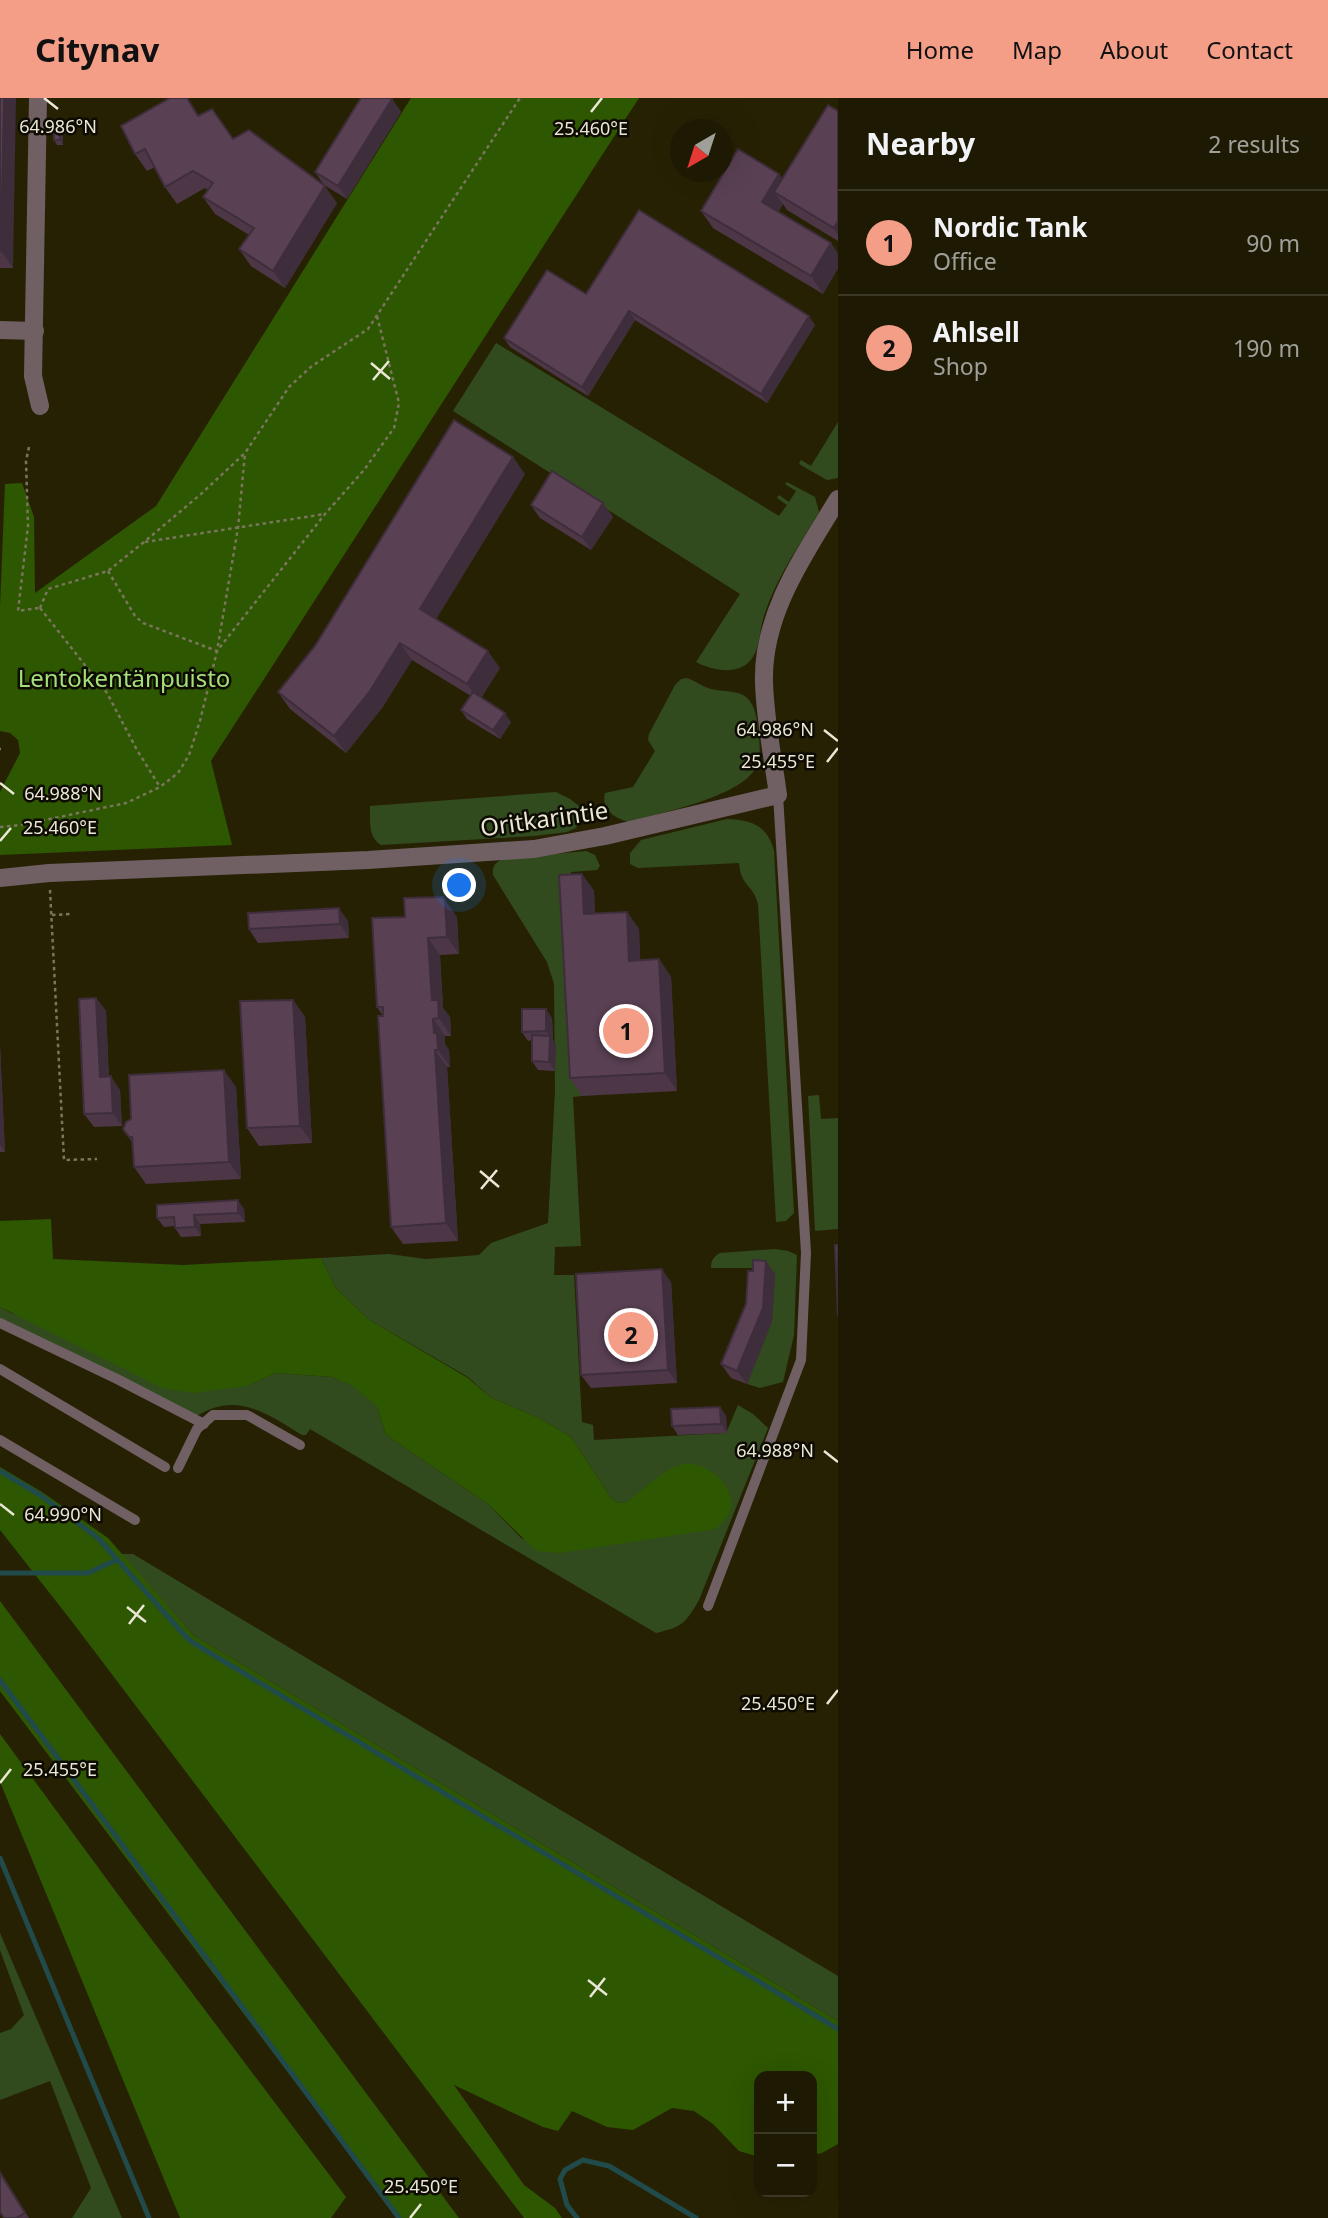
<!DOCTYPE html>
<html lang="en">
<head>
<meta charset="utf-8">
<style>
  :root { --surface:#1d1903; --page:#2a2612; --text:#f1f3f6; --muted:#a0a09a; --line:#3b3825; --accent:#f49e88 }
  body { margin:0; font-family:"Noto Sans",sans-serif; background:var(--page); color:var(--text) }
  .controls { position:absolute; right:21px; bottom:21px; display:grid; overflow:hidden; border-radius:14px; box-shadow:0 7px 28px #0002 }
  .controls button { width:63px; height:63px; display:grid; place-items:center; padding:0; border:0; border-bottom:2px solid var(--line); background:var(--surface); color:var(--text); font:35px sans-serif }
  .compass { position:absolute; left:670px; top:21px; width:63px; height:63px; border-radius:50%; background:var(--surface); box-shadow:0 7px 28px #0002; rotate:219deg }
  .you { position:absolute; left:460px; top:788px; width:24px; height:24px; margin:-18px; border:5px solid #fff; border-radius:50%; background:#1a73e8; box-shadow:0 0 0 10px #1a73e833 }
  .badge { display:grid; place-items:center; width:46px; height:46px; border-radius:50%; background:var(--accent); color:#111; font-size:23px; font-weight:700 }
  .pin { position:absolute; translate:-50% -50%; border:4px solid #fff; box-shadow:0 2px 7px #0006 }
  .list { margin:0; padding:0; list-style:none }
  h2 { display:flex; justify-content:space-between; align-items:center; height:91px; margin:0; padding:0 28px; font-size:30px }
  h2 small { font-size:23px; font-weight:400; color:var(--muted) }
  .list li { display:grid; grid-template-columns:46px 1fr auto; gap:21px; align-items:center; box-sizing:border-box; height:105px; padding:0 28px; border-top:2px solid var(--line) }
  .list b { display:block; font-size:26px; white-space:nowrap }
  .list p { margin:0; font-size:23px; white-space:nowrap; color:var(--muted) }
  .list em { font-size:23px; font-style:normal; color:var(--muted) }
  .map { position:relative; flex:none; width:838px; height:2120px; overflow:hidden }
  header { display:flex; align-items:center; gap:42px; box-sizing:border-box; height:98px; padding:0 35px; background:var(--accent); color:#111 }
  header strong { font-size:33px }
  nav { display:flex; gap:38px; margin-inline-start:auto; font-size:24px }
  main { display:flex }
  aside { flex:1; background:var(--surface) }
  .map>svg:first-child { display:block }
  .green { fill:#314b1f }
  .forest { fill:#2e5701 }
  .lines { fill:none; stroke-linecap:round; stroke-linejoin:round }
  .stream { stroke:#214a4a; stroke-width:5 }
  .path { stroke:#7a755d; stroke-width:2.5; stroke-dasharray:3.5 3.5; stroke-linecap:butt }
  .service { stroke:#706064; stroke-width:10 }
  .minor { stroke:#706064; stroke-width:18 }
  .wall { fill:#4d3747 }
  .shaded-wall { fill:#3e2d3a }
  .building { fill:#594053; stroke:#3e2d3a; stroke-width:2 }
  .ticks { fill:none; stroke:#eae7d6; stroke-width:2.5 }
  .labels { text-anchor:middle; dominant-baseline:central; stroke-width:5; stroke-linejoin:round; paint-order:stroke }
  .park-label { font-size:24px; fill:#a4df7a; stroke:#0d0b02 }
  .street-label { font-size:24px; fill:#eae7d6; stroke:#0d0b02 }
  .ticks-label { font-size:18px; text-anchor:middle; fill:#eae7d6; stroke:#0d0b02; stroke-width:5; stroke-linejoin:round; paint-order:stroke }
</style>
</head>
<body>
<header>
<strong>Citynav</strong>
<nav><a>Home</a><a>Map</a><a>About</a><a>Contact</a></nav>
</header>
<main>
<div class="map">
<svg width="838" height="2120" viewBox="0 0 838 2120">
  <rect width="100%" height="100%" fill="#272104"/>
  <g class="green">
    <path d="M496,245l283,173 8,-11 -10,-7 2,-3 10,7 7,-11 -11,-7 2,-2 28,15 4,15c-21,36 -46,70 -57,111 -3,14 -3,30 -14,40 -14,12 -37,7 -52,-1l44,-68 -287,-183z"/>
    <polygon points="838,324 838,380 827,382 799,366 801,362 811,368"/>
    <path d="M687,580c9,3 16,9 24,11 9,2 18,2 27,4 19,5 19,29 21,45 1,11 2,21 -4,31 -16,28 -95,44 -126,53 -15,-4 -28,-13 -24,-29l28,-6 22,-36 -7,-11 1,-6 26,-49 6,-6z"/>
    <path d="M556,694l14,7 9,7 1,14 -4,8 -9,4 -33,4 -153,9c-13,-7 -11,-25 -11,-39z"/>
    <path d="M727,721c25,1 41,7 47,32l20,362 -8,8 -10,1 -18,-318c-5,-20 -17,-17 -19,-41l-101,5 -8,-4v-11l11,-13z"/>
    <path d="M586,753l9,4 5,11 -3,4 -26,2 11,224 -9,1 8,149 -26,1 -1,28h20l8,147 11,3 1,15 132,-7 12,-28 15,9 15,14 -69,172c-14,24 -17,27 -43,33l-346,-204 -4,6h-4c-35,-21 -65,-44 -105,-19l-197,-97v-12l11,6 236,73 29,-13 56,4 22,9 23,21 9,28 102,69 33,34 39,15 120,-88 -53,37 -9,1 -7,-5 -40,-61 -30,-18 -51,-22 -22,-20 -100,-58 -33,-32 -14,-29 68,-4 37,5 53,-4 12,-12 57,-20 7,-132 -1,-107 -7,-22 -54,-87c-1,-9 2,-12 10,-16z"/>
    <polygon points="819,997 821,1021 838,1020 838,1131 815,1133 808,998"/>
    <path d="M775,1151l13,2 9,4 -3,80 -11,47 -23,6 -13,-4 25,-63 3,-47 -12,-6h-52c0,-7 2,-11 9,-15z"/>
    <polygon points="120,1456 133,1456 838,1878 838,1923 193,1537"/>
    <polygon points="0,1835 122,2120 72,2120 91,2090 50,1983 0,2002 0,1935 11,1931 24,1917 0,1852"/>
  </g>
  <g class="forest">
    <polygon points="411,0 639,0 211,663 232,747 0,757 0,694 20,655 18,642 10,635 0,633 0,509 5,386 22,385 34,419 35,495 156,408"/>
    <path d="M51,1121l2,40 130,6 138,-7 14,29 33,32 100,59 22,19 51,22 30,18 40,61 7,5 9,-1c16,-12 34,-31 53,-37 24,-8 59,23 50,47 -3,7 -9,12 -14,17l-156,24 -24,-2 -48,-47 -102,-69 -9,-28 -24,-21 -21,-9 -56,-4 -29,13 -54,7 -31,-5 -162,-81v-86z"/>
    <polygon points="0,1369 42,1394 108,1440 193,1537 838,1923 838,2046 822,2055 812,2057 812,1978 759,1978 759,2059 739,2053 713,2026 694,2013 672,2010 633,2032 607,2029 572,2013 558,2033 543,2029 454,1987 524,2087 555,2110 562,2120 524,2120 70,1521 0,1432"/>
    <polygon points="0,1503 459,2120 398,2120 0,1593"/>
    <polygon points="0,1636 125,1806 346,2099 331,2120 180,2120 0,1684"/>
  </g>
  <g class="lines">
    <g class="stream">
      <polyline points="0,1373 40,1397 98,1440 186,1539 195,1546 838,1931"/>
      <polyline points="0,1475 88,1475 116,1462"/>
      <polyline points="0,1582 399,2120"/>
      <polyline points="0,1760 149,2120"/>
      <polyline points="577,2120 567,2107 560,2081 565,2072 583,2062 609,2068 696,2120"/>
    </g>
    <g class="path">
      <polyline points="29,349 26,363 28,428 18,513 39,510"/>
      <polyline points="145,444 325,416"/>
      <polyline points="108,473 135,518 143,525 217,553 238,430 245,355"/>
      <polyline points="40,510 48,491 108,473 144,444 201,396 245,355 289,289 312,268 368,231 520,0"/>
      <polyline points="40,510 107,595 137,652 160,689"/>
      <polyline points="0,651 1,651"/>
      <polyline points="0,729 21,727 126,705 160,689 178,675 189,657 200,623 217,553 325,416 364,372 394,330 399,305 377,218"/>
      <polyline points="50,792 64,1062 97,1061"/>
      <polyline points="52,817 71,816"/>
    </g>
    <g class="service">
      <polyline points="0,1225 117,1281 204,1326"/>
      <polyline points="0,1271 165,1369"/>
      <polyline points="0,1342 135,1422"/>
      <polyline points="178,1370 197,1331 213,1317 247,1317 300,1347"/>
      <polyline points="708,1508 801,1262 806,1155 778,697"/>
    </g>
    <g class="minor">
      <polyline points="38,0 33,278 40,308"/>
      <polyline points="0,232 35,233"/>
      <path d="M0,780l49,-5 319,-13 166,-11 71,-13 173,-41c-5,-37 -13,-75 -14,-113 -2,-68 40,-127 74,-183"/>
    </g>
  </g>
  <g class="wall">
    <polygon points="0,0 13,170 0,170"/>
    <polygon points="392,1 401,14 347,101 324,87 315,74"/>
    <polygon points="838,13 838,143 787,112 783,106 778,114 831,145 838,156 838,170 823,196 713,130 701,113 779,76 782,81"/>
    <polygon points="199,18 233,41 337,105 285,190 251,168 239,151 249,137 215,116 203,99 208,92 205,90 177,106 165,89 155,69 147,73 135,56"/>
    <polygon points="60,34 63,39 63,47 57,47 54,42"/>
    <polygon points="586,196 815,227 767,305 635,222 588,298 510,249 504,240"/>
    <polygon points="525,376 436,521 500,570 481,600 511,624 500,641 467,621 461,612 471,598 412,562 382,610 346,655 290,611 278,594"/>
    <polygon points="603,405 613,419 591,452 540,420 531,407"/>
    <polygon points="582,776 594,793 595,816 627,814 639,831 640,862 659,861 671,879 677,993 582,998 570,980"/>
    <polygon points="457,819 459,856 440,857 443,910 450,919 451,938 445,938 445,946 449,952 450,969 447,969 458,1143 403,1146 391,1129 383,918 377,909 372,820"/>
    <polygon points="348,823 349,840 258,845 249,831"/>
    <polygon points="96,900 106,913 109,979 120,992 122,1028 94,1029 84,1016"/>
    <polygon points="293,902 305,919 312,1045 259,1048 247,1030"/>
    <polygon points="552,920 553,942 556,947 555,973 538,972 532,963 532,942 528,943 522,934"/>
    <polygon points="0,948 5,1054 0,1054"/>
    <polygon points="236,989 241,1081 146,1086 134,1069 132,1044 123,1031"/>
    <polygon points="244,1111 245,1124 200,1126 201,1138 181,1139 175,1130 175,1128 164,1129 157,1120"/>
    <polygon points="775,1176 772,1223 747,1286 731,1280 721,1266"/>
    <polygon points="671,1184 677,1285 591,1290 581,1277"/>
    <polygon points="720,1309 726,1318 727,1335 678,1337 672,1328"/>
    <polygon points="0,2073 29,2120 4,2120 0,2114"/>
  </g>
  <g class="shaded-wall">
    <polygon points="4,0 16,0 13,170 1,153"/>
    <polygon points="392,1 401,14 347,101 338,88"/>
    <polygon points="60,34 63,39 63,47 60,42"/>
    <polygon points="779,76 791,93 774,94 783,106 774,121 762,104"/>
    <polygon points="325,88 337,105 285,190 273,173"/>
    <polygon points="838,123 838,137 834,130"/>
    <polygon points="831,145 838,156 838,170 823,196 811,178"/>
    <polygon points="629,213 635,222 588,298 582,289"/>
    <polygon points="809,218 815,227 767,305 761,296"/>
    <polygon points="513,359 525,376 432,528 420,511"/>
    <polygon points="603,405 613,419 591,452 582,439"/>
    <polygon points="400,545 412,562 382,610 346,655 334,638"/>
    <polygon points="488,553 500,570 479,603 467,586"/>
    <polygon points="505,615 511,624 500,641 493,632"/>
    <polygon points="582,776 594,793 596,834 584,816"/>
    <polygon points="445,802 457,819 459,856 447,839"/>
    <polygon points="339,810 348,823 349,840 340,826"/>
    <polygon points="627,814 639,831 641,880 629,863"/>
    <polygon points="428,840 440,857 443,910 450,919 451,938 439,920 432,902"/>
    <polygon points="659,861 671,879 677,993 665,975"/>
    <polygon points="96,900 106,913 109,992 100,979"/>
    <polygon points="293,902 305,919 312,1045 300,1028"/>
    <polygon points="546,911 552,920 553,942 556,947 555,973 549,964 550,938 546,933"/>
    <polygon points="433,921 445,938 445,946 449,952 450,969 438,952 434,935"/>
    <polygon points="0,948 5,1054 0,1047"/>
    <polygon points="435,952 447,969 458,1143 446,1125"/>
    <polygon points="224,972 236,989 241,1081 229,1064"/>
    <polygon points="111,978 120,992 122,1028 113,1015"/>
    <polygon points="238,1102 244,1111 245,1124 238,1115"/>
    <polygon points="194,1117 200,1126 201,1138 195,1129"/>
    <polygon points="766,1163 775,1176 772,1223 747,1286 737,1273"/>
    <polygon points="662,1171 671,1184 677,1285 668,1272"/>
    <polygon points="720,1309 726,1318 727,1335 721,1326"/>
    <polygon points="0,2073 29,2120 25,2115 0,2075"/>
  </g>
  <g class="building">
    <polygon points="0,0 4,0 1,153 0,153"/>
    <polygon points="170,0 187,0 198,18 212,11 233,41 249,32 325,88 273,173 239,151 254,130 203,99 213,85 193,73 165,89 145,51 135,56 121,28"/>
    <polygon points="361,0 390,0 392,1 338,88 315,74"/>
    <polygon points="828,7 838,13 838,123 834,130 774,94"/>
    <rect x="54" y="34" width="6" height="8"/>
    <polygon points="738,51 779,76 762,104 831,145 811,178 701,113"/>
    <polygon points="639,112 809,218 761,296 629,213 582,289 504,240 547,172 586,196"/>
    <polygon points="454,322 513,359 420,511 488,553 467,586 400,545 370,593 334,638 278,594 315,548"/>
    <polygon points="552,373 603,405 582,439 531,407"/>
    <polygon points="473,594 505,615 493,632 461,612"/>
    <polygon points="582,776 584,816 627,814 629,863 659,861 665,975 570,980 559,777"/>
    <polygon points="443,799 445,802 447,839 428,840 432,902 438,902 439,920 433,921 434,935 437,935 438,952 435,952 446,1125 391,1129 378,918 383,918 383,909 377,909 372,820 405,819 404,800"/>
    <polygon points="339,810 340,826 249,831 248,815"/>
    <polygon points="96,900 100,979 111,978 113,1015 84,1016 79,901"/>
    <polygon points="293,902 300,1028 247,1030 240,903"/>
    <polygon points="522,911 546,911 546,933 522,934"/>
    <polygon points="532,937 550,938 549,964 532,963"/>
    <polygon points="224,972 229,1064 134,1069 132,1039 129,1039 123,1031 126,1024 131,1021 129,977"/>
    <polygon points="238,1102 238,1115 194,1117 195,1129 175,1130 174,1119 157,1120 157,1107"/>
    <polygon points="835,1147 838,1147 838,1218"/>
    <polygon points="753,1162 766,1163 763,1210 737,1273 721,1266 746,1206 748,1173 753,1173"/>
    <polygon points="662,1171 668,1272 581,1277 576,1176"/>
    <polygon points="720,1309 721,1326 672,1328 671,1311"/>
    <polygon points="0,2075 25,2115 16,2120 4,2120 0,2114"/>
  </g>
  <path class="ticks" d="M44,0l14,11M591,14l11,-14M371,265l19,16M373,282l16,-19M824,632l14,11M827,664l11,-14M0,685l14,11M0,743l11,-13M480,1073l19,16M481,1091l16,-19M824,1353l14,11M0,1406l14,11M127,1509l19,15M129,1526l15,-19M827,1606l11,-14M0,1685l11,-14M588,1882l19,15M590,1899l15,-19M410,2120l11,-14"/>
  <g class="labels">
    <g class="park-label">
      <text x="124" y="579">Lentokentänpuisto</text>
    </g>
    <g class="street-label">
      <text transform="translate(544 720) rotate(-8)">Oritkarintie</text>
    </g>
  </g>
  <g class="ticks-label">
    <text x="58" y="35">64.986°N</text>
    <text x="591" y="37">25.460°E</text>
    <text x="775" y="638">64.986°N</text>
    <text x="778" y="670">25.455°E</text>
    <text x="63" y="702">64.988°N</text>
    <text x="60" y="736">25.460°E</text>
    <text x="775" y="1359">64.988°N</text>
    <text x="63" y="1423">64.990°N</text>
    <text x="778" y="1612">25.450°E</text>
    <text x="60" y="1678">25.455°E</text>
    <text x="421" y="2095">25.450°E</text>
  </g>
</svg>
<div class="controls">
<button>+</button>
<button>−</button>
</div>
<svg class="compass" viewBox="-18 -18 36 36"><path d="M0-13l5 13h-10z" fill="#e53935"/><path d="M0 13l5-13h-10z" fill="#a0a09a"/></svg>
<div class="you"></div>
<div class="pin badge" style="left:626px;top:933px">1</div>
<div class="pin badge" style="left:631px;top:1237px">2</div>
</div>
<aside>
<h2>Nearby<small>2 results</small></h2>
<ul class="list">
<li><span class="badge">1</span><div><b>Nordic Tank</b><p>Office</p></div><em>90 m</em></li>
<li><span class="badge">2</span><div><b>Ahlsell</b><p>Shop</p></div><em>190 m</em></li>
</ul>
</aside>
</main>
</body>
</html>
